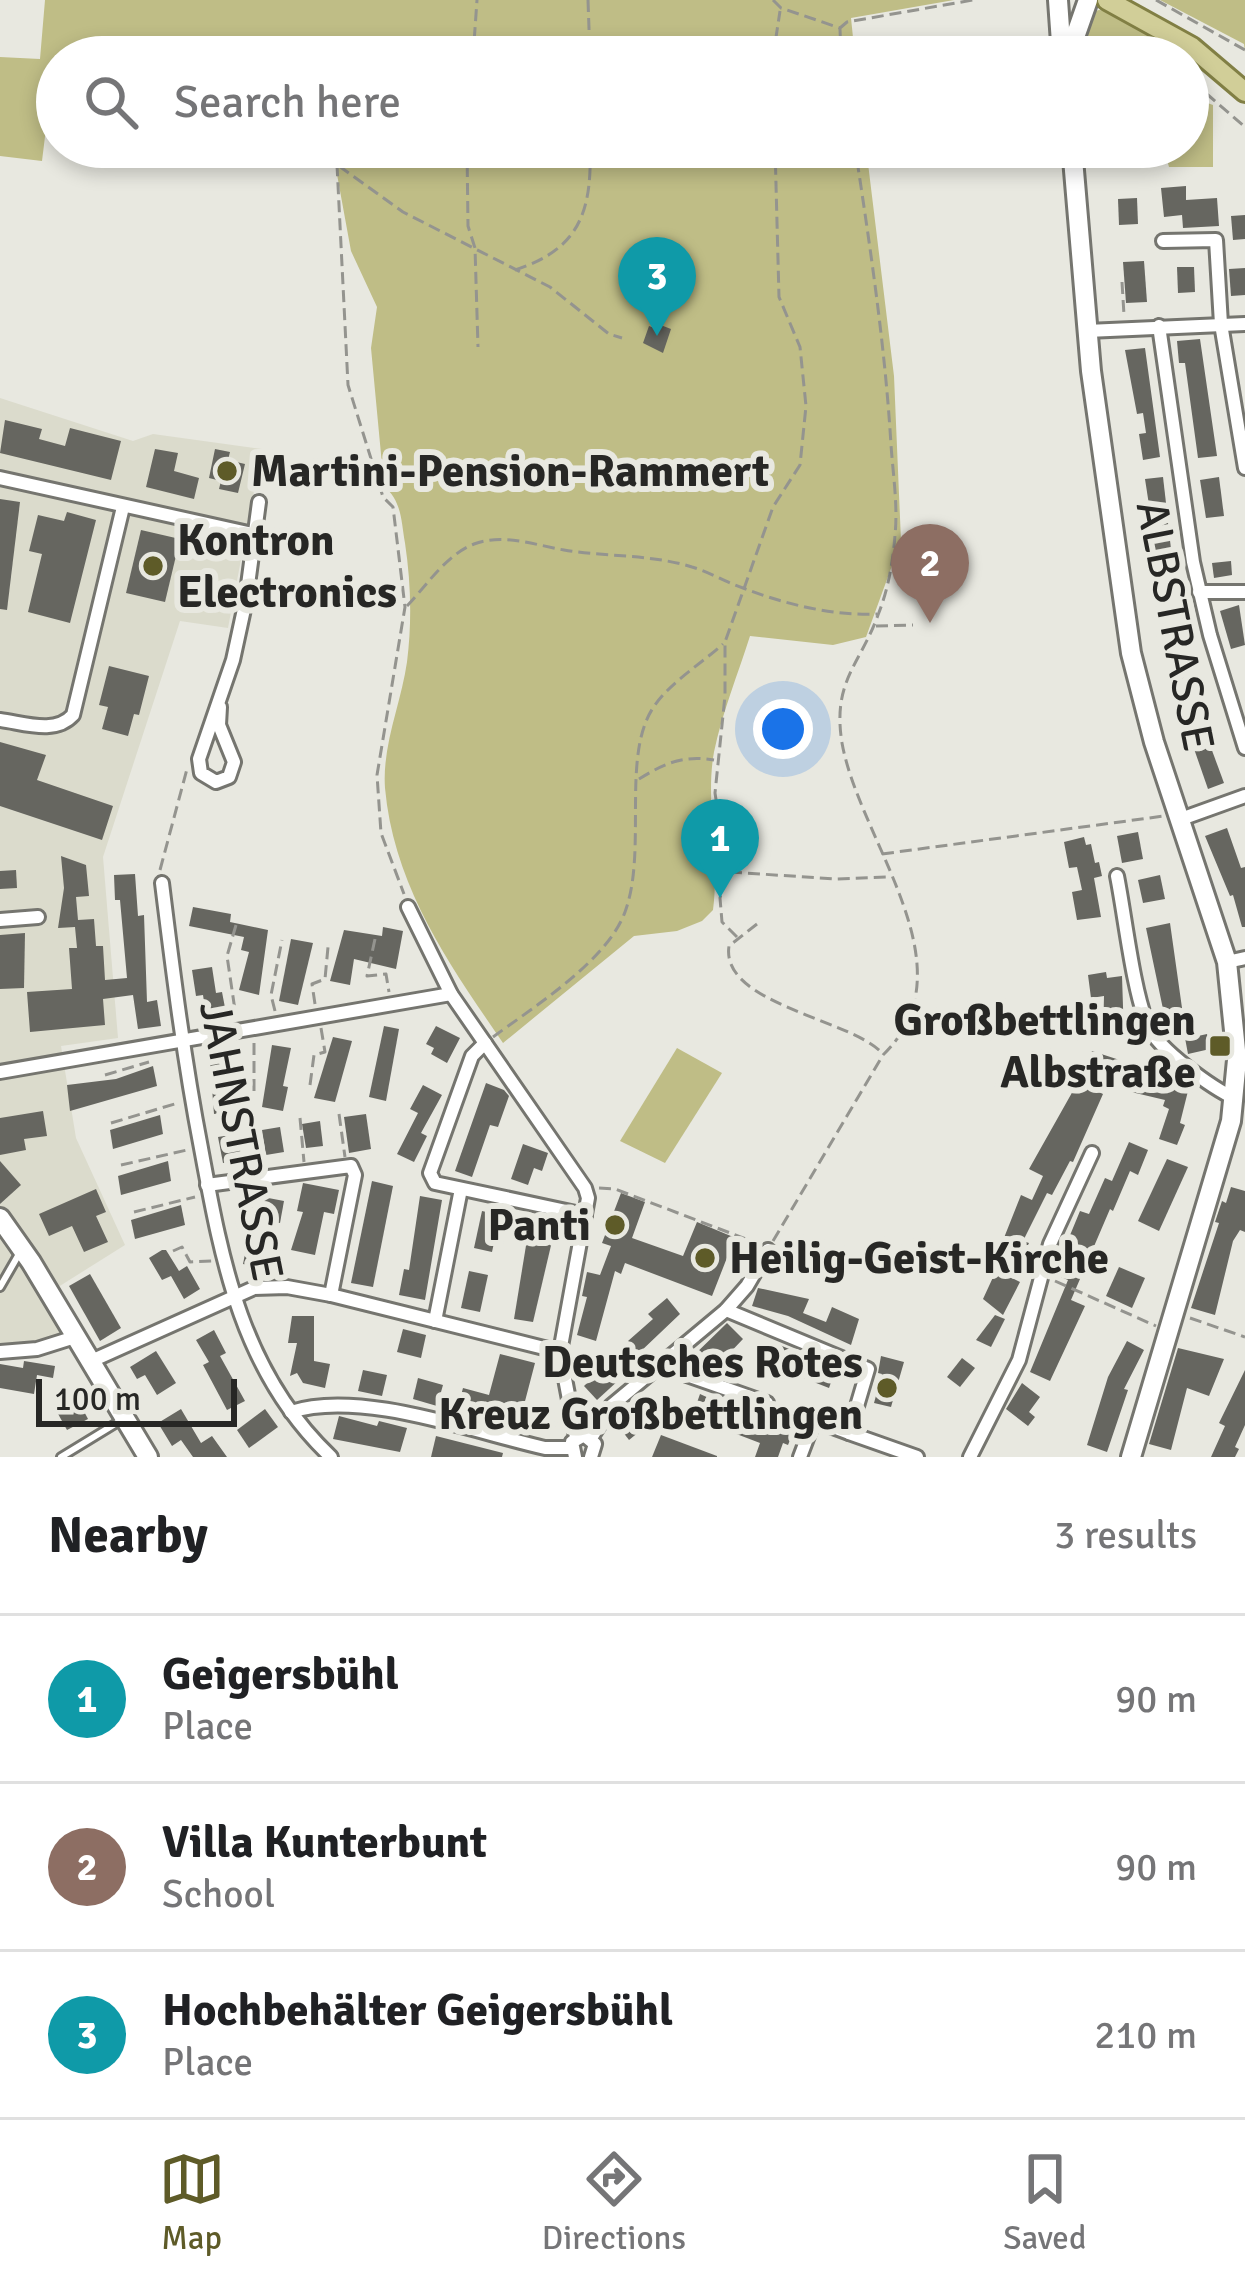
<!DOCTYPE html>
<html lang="en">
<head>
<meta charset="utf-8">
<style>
  :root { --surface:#fff; --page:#f2f2f2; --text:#202124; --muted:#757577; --line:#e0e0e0; --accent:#5e5b28 }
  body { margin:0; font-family:Signika,sans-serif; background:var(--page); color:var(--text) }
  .scale { position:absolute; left:36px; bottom:30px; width:201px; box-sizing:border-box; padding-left:12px; border:6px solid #272725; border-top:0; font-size:33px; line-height:42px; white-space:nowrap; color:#272725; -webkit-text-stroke:9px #e8e8e0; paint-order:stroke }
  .you { position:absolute; left:783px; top:729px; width:42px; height:42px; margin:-30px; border:9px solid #fff; border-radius:50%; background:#1a73e8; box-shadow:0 0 0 18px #1a73e833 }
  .badge { display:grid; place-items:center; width:78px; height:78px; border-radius:50%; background:var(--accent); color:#fff; font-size:39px; font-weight:700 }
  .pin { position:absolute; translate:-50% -99px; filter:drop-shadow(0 3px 6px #0008) }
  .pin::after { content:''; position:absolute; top:63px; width:42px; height:36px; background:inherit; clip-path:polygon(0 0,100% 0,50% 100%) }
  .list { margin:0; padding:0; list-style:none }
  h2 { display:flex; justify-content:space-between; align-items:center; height:156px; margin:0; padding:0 48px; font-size:51px }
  h2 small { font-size:39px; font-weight:400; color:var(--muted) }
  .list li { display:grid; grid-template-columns:78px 1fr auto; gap:36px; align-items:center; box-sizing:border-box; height:168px; padding:0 48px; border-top:3px solid var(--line) }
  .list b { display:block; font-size:45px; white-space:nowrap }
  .list p { margin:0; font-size:39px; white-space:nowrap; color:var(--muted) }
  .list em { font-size:39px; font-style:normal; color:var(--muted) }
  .icon { flex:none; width:66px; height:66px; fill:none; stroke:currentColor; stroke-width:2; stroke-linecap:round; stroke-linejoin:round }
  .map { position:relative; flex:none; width:1245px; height:1457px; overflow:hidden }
  .search { position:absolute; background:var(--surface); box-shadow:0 6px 18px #0003; left:36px; right:36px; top:36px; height:132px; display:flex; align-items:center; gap:30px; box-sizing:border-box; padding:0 42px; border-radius:66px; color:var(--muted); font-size:45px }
  .sheet { height:660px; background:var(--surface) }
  nav { display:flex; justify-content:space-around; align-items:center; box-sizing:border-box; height:168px; border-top:3px solid var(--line); background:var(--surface); font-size:33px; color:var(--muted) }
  nav a { display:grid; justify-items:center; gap:6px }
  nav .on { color:var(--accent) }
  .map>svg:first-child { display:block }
  .built { fill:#dbdbcc }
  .green { fill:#bfbd86 }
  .building { fill:#666660 }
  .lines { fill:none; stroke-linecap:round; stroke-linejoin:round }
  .lane-casing { stroke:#75756f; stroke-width:12 }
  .street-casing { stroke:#75756f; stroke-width:18 }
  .secondary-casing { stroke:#75756f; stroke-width:24 }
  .primary-casing { stroke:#817f44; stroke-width:24 }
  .path { stroke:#94948f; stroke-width:3; stroke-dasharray:12 6; stroke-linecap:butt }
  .lane { stroke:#fff; stroke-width:6 }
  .street { stroke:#fff; stroke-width:12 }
  .secondary { stroke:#fff; stroke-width:18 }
  .primary { stroke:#d1ce98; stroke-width:18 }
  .poi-dot { fill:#5e5b28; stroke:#e8e8e0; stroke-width:4.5 }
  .labels { text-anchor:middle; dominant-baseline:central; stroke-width:12; stroke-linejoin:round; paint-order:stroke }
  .poi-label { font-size:45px; font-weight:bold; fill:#272725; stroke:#e8e8e0; text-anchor:start }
  .street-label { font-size:45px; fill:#272725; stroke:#e8e8e0 }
</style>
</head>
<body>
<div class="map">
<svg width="1245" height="1457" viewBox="0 0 1245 1457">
  <rect width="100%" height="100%" fill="#e8e8e0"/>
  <polygon class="built" points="0,398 133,441 153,434 262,449 228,628 180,621 103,857 118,1038 61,1046 76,1138 125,1245 55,1289 83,1339 0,1357"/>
  <g class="green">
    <polygon points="45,0 954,0 851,18 855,57 55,55 42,161 0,156 0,57 40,59"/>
    <polygon points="1160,0 1245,0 1245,52 1244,44"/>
    <path d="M1099,10c33,3 62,29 88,47h-113l17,-45z"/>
    <polygon points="1188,96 1213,105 1213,167 1169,167 1166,156 1084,159 1081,147 1188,147"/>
    <path d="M332,147h534l28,229 7,165 -35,96 -33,8 -83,-9c-12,38 -28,77 -36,116 -9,49 6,106 -1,158l-11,11 -25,10 -43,5 -131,107c-54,-79 -109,-156 -118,-255 -3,-43 16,-84 22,-126 5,-40 4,-79 -2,-119 -4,-23 -3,-41 -21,-57l-13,-138 6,-41 -26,-56z"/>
    <polygon points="677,1048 722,1073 665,1163 620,1141"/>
  </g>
  <g class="building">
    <polygon points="1186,186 1186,200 1217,198 1219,226 1183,228 1182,215 1164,217 1161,188"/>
    <polygon points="1137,198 1138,224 1119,225 1118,199"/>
    <polygon points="1245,215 1245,239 1233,240 1231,216"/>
    <polygon points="1144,261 1147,302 1126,303 1123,262"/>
    <polygon points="1177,267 1194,267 1195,292 1178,293"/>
    <polygon points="1245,268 1245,295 1231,296 1229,269"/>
    <polygon points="658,324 671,329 663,353 643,343 649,326 657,329"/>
    <polygon points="1200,339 1217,456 1198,458 1185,363 1179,363 1177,341"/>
    <polygon points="1145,348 1160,457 1143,460 1139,434 1146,433 1143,413 1137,414 1125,350"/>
    <polygon points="5,420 42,429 39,439 65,446 70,428 121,441 111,480 0,453"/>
    <polygon points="155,449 178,453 174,471 199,478 194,499 146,487"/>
    <polygon points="215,449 230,452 228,460 245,464 238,493 219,489 221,481 209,478"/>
    <polygon points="1163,477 1166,503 1149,505 1145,479"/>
    <polygon points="1219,477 1224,516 1206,518 1200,480"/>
    <polygon points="0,499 20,502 7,610 0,609"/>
    <polygon points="67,512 96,520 70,623 28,612 42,554 29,551 38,515 64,521"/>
    <polygon points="1168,523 1171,549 1155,552 1151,526"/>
    <polygon points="141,530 180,539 165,602 126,593"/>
    <polygon points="1231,561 1232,575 1214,578 1212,563"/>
    <polygon points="1174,569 1178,595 1161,598 1157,572"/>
    <polygon points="1239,605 1245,645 1231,649 1220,611"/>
    <polygon points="1183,623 1186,643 1168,646 1165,625"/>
    <polygon points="109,666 149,676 139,715 134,714 128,736 102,729 108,707 99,705"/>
    <polygon points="1188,670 1194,697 1177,700 1172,674"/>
    <polygon points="1199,715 1224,783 1208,789 1184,720"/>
    <polygon points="0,742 46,755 37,780 113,806 102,840 0,806"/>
    <polygon points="1227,828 1241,868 1245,867 1245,927 1242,927 1233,895 1230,896 1205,836"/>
    <polygon points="1138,832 1143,859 1122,863 1117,836"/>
    <polygon points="1084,837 1086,845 1091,844 1095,863 1099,862 1102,876 1094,878 1101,917 1077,920 1072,892 1082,890 1077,867 1069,868 1064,842"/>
    <polygon points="61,856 86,865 89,896 76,897 78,920 94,919 96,946 103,946 105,980 127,978 120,900 115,900 114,875 135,874 138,916 144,915 147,1002 157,1000 161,1026 138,1029 133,995 103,999 105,1025 30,1032 27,992 72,989 69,948 77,948 75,927 58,928 64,888"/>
    <polygon points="16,870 17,888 0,889 0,871"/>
    <polygon points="1160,875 1165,899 1143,903 1138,880"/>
    <polygon points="193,907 231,914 230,922 268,930 259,995 239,990 249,952 241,950 244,937 189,926"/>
    <polygon points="1170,923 1184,1022 1195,1020 1198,1036 1207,1034 1210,1049 1188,1054 1185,1038 1175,1040 1172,1024 1162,1026 1159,1010 1163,1009 1146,928"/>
    <polygon points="383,927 403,931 396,969 354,959 350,985 330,981 344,930 382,936"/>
    <polygon points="25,933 24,988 0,989 0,935"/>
    <polygon points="291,939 313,943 298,1005 279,1001"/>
    <polygon points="212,967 216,993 222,992 227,1018 207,1021 203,995 196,996 192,970"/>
    <polygon points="1106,972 1107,978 1122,976 1124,1037 1103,1037 1104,996 1091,998 1088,975"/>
    <polygon points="384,1026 399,1029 386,1101 369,1097"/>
    <polygon points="436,1026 460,1038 447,1063 431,1054 434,1048 426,1044"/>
    <polygon points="333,1037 352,1041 335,1102 314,1098"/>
    <polygon points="272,1045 291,1048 283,1086 288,1087 283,1111 262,1107"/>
    <polygon points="1092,1051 1190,1083 1180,1123 1185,1125 1177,1145 1159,1139 1169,1109 1163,1106 1165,1100 1127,1091 1129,1082 1086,1071"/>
    <polygon points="229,1058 233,1111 214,1114 210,1061"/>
    <polygon points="153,1066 157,1086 70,1111 67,1085 116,1079"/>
    <polygon points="1078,1082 1103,1094 1073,1162 1070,1161 1052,1195 1047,1193 1023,1241 1029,1243 1012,1278 1020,1282 1003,1315 983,1299 1001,1260 996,1258 1021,1195 1032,1200 1043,1176 1029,1169"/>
    <polygon points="486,1083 504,1090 509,1096 498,1127 490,1125 472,1177 455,1171"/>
    <polygon points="423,1085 442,1095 421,1133 427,1136 414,1162 397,1154 418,1113 410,1109"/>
    <polygon points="43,1111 47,1136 24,1139 26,1150 0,1155 0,1118"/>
    <polygon points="366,1114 371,1149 349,1153 344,1117"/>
    <polygon points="160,1115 163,1134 113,1149 110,1130"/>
    <polygon points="320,1121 323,1146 306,1148 302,1124"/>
    <polygon points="280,1127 284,1152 266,1155 262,1130"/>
    <polygon points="237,1134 242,1160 223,1163 218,1137"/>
    <polygon points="1129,1142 1148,1150 1138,1175 1130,1171 1113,1211 1110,1209 1071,1300 1085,1306 1050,1381 1030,1372 1068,1280 1054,1274 1080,1211 1089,1214 1105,1178 1112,1181"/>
    <polygon points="523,1144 548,1153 542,1171 534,1168 528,1185 511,1179"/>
    <polygon points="1167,1159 1188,1167 1159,1231 1138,1221"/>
    <polygon points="0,1161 21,1185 0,1204"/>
    <polygon points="168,1161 171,1181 121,1195 118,1176"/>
    <polygon points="372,1181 393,1186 373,1287 351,1283"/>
    <polygon points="303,1183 339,1190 334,1214 324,1212 315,1255 291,1250 303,1212 297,1211"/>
    <polygon points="1231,1187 1245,1191 1245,1232 1240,1230 1233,1241 1215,1315 1191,1308 1219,1223 1215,1222 1222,1201 1226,1203"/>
    <polygon points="96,1189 106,1212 96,1216 108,1242 84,1252 72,1226 49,1236 39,1214"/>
    <polygon points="621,1193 645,1202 632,1238 683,1256 697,1222 755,1246 750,1258 730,1250 712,1296 625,1263 621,1274 615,1271 596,1341 577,1335 587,1297 582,1296 587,1272 600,1275 611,1246 602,1243"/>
    <polygon points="248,1194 284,1201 280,1223 244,1216"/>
    <polygon points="420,1196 442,1200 425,1300 399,1295 404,1269 409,1270"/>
    <polygon points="181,1205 185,1225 135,1239 131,1220"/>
    <polygon points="482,1211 500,1215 492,1252 474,1248"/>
    <polygon points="531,1215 557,1220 533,1322 514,1319"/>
    <polygon points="248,1239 279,1246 273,1271 243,1264"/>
    <polygon points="162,1250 166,1250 179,1271 187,1266 200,1289 184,1299 171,1276 162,1280 149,1258"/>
    <polygon points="1119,1267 1145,1278 1132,1308 1106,1296"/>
    <polygon points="469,1271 488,1275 480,1312 461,1308"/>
    <polygon points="90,1274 121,1328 100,1341 69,1286"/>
    <polygon points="758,1288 809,1299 803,1313 826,1322 832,1307 859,1319 851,1345 788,1316 752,1306"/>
    <polygon points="667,1298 680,1314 639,1353 628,1341 653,1319 648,1314"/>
    <polygon points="995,1315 1005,1319 991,1347 976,1340"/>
    <polygon points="292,1316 314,1316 314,1361 330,1364 325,1388 303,1383 297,1373 290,1376 297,1343 288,1343"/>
    <polygon points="727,1323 743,1339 722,1361 714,1354 701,1369 687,1362"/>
    <polygon points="403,1329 426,1335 421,1358 397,1352"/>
    <polygon points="214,1330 226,1353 220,1356 245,1401 227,1410 203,1365 209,1362 196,1340"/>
    <polygon points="1127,1341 1144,1350 1124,1389 1128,1390 1107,1452 1087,1445 1108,1377"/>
    <polygon points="772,1342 836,1368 829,1388 765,1363"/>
    <polygon points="1178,1348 1224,1359 1209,1396 1187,1388 1171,1450 1149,1444"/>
    <polygon points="156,1351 176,1383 157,1395 145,1375 137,1379 130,1367"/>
    <polygon points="500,1354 535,1363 524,1405 542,1409 537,1430 457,1410 463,1388 489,1395"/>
    <polygon points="881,1356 904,1362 891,1407 874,1403 882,1374 878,1373"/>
    <polygon points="962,1358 975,1368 960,1387 947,1377"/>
    <polygon points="24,1361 55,1366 53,1378 37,1375 34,1394 0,1388 0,1364 23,1368"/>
    <polygon points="607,1364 620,1379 597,1400 584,1386"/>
    <polygon points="363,1370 387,1375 382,1396 358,1391"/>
    <polygon points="1245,1370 1245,1425 1235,1447 1239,1449 1235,1457 1211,1457 1225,1426 1219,1423"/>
    <polygon points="418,1378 443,1385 437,1406 413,1399"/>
    <polygon points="1022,1383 1040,1397 1029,1412 1035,1417 1028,1426 1006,1409"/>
    <polygon points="700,1394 746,1415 749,1408 765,1413 774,1411 798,1420 788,1445 783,1443 778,1457 755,1457 760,1443 692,1417"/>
    <polygon points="78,1400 88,1419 67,1430 57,1412"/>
    <polygon points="637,1406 650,1423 629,1440 616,1423"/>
    <polygon points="181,1409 201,1443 212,1436 227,1457 193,1457 181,1440 172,1446 158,1423"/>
    <polygon points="265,1409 278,1427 249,1448 237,1430"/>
    <polygon points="339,1416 377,1426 379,1421 407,1428 400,1452 333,1439"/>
    <polygon points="661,1435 717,1456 717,1457 652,1457"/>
    <polygon points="436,1436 503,1453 502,1457 431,1457"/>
  </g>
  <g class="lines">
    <defs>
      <g id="lane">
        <polyline points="0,1287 19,1254"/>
        <polyline points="61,1457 120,1421"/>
      </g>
      <g id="street">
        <polyline points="1163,241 1216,240 1221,324 1245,468"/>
        <polyline points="1159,326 1193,562 1210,635 1245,748"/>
        <polyline points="1087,331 1245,324"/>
        <polyline points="0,478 257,535"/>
        <polyline points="1199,592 1245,592"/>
        <polyline points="220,707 219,725 234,762 229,777 216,782 201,773 199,759 233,660 246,600 259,502"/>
        <path d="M0,720c24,3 55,15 73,-5l50,-208"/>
        <polyline points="1181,819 1245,796"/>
        <path d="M1117,876c8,40 16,115 31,150 11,24 64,62 88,73"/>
        <path d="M162,883c11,89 22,177 39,265 21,114 41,225 130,309"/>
        <polyline points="408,907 451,994 585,1188 588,1198 560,1352 576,1437"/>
        <polyline points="0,920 38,917"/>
        <polyline points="1227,962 1245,958"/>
        <polyline points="485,1043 472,1056 430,1173 435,1183 585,1215"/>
        <polyline points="0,1072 451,994"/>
        <polyline points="207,1185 351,1166 355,1175 331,1295"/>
        <polyline points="726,1310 868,1369 849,1433 917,1457"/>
        <polyline points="435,1321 461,1189"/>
        <polyline points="0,1352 37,1349 75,1337"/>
        <polyline points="665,1359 687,1375 767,1403"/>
        <polyline points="89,1362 254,1288 287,1287 331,1295 560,1352"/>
        <path d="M291,1412c68,-23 183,20 254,36h26"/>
        <polyline points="591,1438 611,1406 726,1310 747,1286 768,1250"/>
        <polyline points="575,1457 572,1442 584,1435 595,1444 591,1457"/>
        <polyline points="800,1457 814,1420 849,1433"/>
        <polyline points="970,1457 1019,1360 1050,1244 1092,1153"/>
      </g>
      <g id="secondary">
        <polyline points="1058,0 1062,57"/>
        <polyline points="1068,57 1088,0"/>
        <polyline points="1072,147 1091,371 1131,653 1154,742 1227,962 1237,1060 1231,1121 1131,1457"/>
        <polyline points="0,1218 31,1262 148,1457"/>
      </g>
      <polyline id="primary" points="1107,0 1192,47 1245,92"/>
    </defs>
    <use href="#lane" class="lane-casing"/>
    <use href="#street" class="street-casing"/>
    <use href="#secondary" class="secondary-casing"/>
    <use href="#primary" class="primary-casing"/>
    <g class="path">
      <polyline points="588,0 590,57"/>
      <polyline points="773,0 781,8 840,28 847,22 973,0"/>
      <polyline points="1156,0 1245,50"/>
      <polyline points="840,29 841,57"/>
      <polyline points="1093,37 1099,57"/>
      <polyline points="473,57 477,0"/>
      <polyline points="773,57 780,11"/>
      <polyline points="1188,90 1208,95 1245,127"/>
      <polyline points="369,147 337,165 348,385 383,497 393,507 405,607 377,775 381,833 404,894"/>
      <polyline points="467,147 468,226 475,248 478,347"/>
      <polyline points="339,166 403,212 550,287 609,334 622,338"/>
      <path d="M515,270c65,-21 77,-59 75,-123"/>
      <polyline points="1122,282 1124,315"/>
      <path d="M407,606c20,-21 39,-51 67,-62 29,-11 61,1 90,6 43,7 86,4 128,17 18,5 33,15 51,21 41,16 90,28 134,26"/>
      <polyline points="876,626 913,625"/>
      <path d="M639,779c26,-16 44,-24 75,-19"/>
      <polyline points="882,854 1164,816"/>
      <polyline points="160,870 187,769"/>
      <polyline points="730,872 836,879 888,877"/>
      <path d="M757,924l-28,22c-9,58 122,73 153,107"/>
      <polyline points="236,925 227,956 236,1017"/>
      <polyline points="737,937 722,922 720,898 727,871 715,793 725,696 725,642 773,507 800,465 806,406 800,347 779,297 775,147"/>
      <polyline points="375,939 367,976 386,974 389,992"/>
      <polyline points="315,1004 312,984 325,979 328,947"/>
      <polyline points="275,1011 271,995 282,940"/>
      <path d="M493,1037c42,-31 114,-76 132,-125 23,-62 -5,-159 30,-207 16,-23 47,-42 68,-61"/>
      <polyline points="105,1075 149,1062"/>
      <polyline points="310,1085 314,1055 325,1052 321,1028"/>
      <polyline points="254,1091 254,1042"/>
      <polyline points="339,1114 345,1157"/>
      <polyline points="300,1118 304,1162"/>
      <polyline points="111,1123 178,1103"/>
      <polyline points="256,1131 261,1162"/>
      <polyline points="121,1165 187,1150"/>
      <polyline points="599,1188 615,1189 759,1244"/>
      <polyline points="134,1212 195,1197"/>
      <path d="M773,1241l110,-186c90,-87 -23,-212 -41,-312 -10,-62 18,-78 36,-128 10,-25 15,-53 17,-80 3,-29 -2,-61 -4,-90 -6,-100 -21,-199 -36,-298"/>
      <polyline points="173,1251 182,1247 190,1262 214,1261"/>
      <polyline points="1055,1281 1156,1326"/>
      <polyline points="1190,1318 1245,1337"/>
      <polyline points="778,1404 803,1412"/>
    </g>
    <use href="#lane" class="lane"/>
    <use href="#street" class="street"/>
    <use href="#secondary" class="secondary"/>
    <use href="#primary" class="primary"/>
  </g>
  <g class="poi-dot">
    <circle cx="227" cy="471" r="12"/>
    <circle cx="153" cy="566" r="12"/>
    <rect x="1208" y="1034" width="24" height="24" rx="6"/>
    <circle cx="615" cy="1225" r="12"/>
    <circle cx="705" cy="1258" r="12"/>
    <circle cx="887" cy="1388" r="12"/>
  </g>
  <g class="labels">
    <g class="poi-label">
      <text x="251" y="471">Martini-Pension-Rammert</text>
      <text x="177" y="540">Kontron<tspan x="177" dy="52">Electronics</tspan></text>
      <text x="1196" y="1020" text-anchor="end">Großbettlingen<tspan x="1196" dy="52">Albstraße</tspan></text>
      <text x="591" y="1225" text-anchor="end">Panti</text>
      <text x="729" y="1258">Heilig-Geist-Kirche</text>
      <text x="863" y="1362" text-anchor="end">Deutsches Rotes<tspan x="863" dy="52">Kreuz Großbettlingen</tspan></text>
    </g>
    <g class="street-label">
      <text transform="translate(1175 626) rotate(79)">ALBSTRASSE</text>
      <text transform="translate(241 1141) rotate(79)">JAHNSTRASSE</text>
    </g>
  </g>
</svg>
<div class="scale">100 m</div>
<div class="you"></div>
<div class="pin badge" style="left:720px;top:898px;background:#0f9aa8">1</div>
<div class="pin badge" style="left:930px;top:623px;background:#8d6e63">2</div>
<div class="pin badge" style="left:657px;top:336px;background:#0f9aa8">3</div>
<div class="search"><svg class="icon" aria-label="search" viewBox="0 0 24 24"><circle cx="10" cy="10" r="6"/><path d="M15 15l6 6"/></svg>Search here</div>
</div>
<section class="sheet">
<h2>Nearby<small>3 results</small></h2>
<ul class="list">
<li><span class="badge" style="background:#0f9aa8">1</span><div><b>Geigersbühl</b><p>Place</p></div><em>90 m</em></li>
<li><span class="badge" style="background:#8d6e63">2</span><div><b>Villa Kunterbunt</b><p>School</p></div><em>90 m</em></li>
<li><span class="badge" style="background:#0f9aa8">3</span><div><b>Hochbehälter Geigersbühl</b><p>Place</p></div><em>210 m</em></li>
</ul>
</section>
<nav>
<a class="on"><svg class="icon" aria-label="map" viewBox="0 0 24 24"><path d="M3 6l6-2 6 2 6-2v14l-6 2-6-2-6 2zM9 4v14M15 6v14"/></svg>Map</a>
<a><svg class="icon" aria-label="directions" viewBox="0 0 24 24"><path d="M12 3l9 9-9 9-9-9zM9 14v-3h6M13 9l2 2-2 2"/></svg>Directions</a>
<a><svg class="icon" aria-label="saved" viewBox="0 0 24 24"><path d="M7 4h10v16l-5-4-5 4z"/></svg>Saved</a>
</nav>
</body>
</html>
